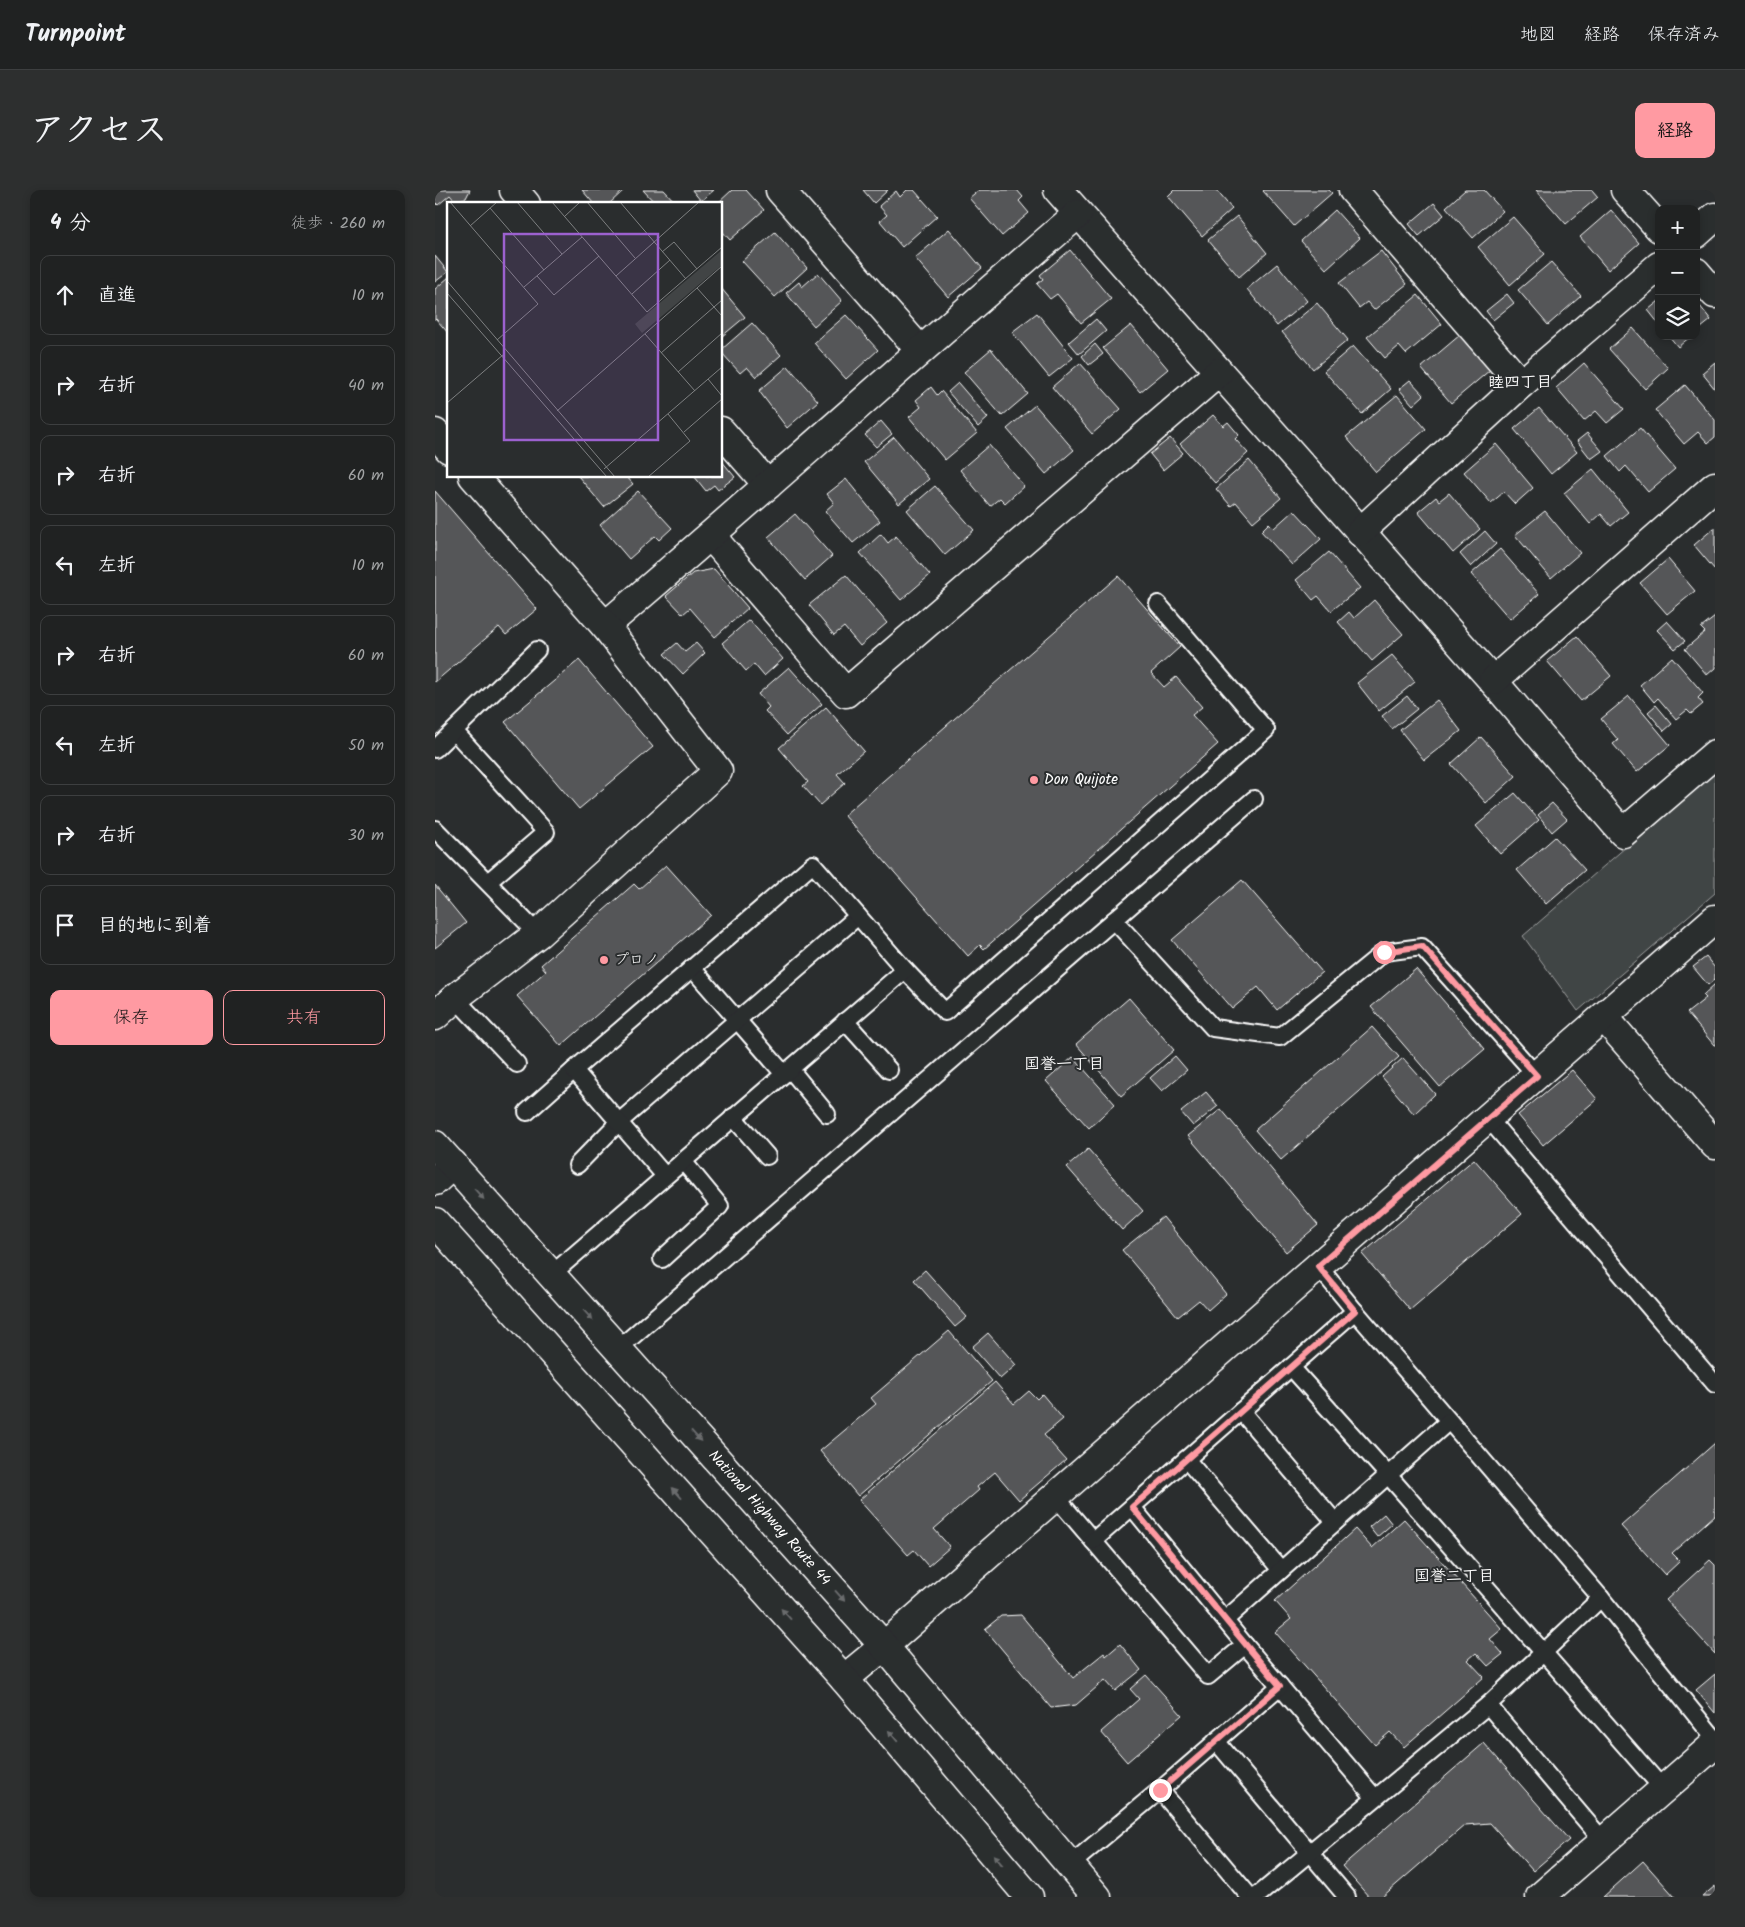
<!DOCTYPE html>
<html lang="ja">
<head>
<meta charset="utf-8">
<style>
  :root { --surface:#202222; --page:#2d2f2f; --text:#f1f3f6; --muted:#a2a4a5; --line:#3d3f40; --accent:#ff9aa2 }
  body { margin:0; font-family:Kalam,"Klee One",sans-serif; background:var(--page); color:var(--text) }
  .controls { position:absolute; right:15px; top:15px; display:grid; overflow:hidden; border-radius:10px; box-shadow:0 2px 8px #0003 }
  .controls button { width:45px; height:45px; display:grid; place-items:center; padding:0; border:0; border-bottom:1px solid var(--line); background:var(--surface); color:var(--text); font:25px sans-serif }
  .stop { position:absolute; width:15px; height:15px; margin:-11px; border:4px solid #ff9aa2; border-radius:50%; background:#fff }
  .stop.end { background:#ff9aa2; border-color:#fff; box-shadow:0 1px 5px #0008 }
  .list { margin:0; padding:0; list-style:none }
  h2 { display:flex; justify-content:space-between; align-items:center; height:65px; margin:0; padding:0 20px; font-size:21px }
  h2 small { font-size:16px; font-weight:400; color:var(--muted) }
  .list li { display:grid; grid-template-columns:32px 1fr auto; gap:15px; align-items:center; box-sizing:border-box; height:80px; margin:0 10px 10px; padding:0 10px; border:1px solid var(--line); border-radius:10px }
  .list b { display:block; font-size:19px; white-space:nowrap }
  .list em { font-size:16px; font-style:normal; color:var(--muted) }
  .actions { display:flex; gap:10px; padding:15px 20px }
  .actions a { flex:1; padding:11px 0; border:1px solid var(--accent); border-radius:10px; text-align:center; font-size:18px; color:var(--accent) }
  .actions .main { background:var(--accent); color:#111 }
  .icon { flex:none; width:28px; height:28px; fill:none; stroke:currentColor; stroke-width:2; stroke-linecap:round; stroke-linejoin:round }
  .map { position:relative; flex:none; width:1280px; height:1707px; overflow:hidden; border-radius:10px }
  header { display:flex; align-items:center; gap:30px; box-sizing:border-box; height:70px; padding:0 25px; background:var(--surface); border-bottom:1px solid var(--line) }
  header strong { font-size:24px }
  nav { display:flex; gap:28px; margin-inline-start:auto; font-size:18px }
  .intro { display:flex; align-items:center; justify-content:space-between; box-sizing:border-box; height:120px; padding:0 30px }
  h1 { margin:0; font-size:35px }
  .button { padding:12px 22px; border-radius:10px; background:var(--accent); color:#111; font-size:18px; font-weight:700 }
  main { display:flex; gap:30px; padding:0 30px }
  aside { flex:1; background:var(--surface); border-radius:10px; box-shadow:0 2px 8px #0003 }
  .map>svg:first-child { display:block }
  .green { fill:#414445; stroke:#a0a2a2 }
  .building { fill:#555758; stroke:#fff }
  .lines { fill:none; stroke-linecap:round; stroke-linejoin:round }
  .lane-casing { stroke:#fff; stroke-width:20 }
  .street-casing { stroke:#fff; stroke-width:31 }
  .highway-casing { stroke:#fff; stroke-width:31 }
  .lane { stroke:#2a2d2e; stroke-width:16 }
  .street { stroke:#2a2d2e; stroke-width:28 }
  .highway { stroke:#2a2d2e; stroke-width:28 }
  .oneway { fill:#6a6c6d }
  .route { stroke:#ff9aa2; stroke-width:6 }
  .poi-dot { fill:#ff9aa2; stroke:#2a2d2e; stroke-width:2 }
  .labels { text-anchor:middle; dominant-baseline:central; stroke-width:4; stroke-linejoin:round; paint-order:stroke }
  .poi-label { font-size:15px; fill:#fff; stroke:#2a2d2e; text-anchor:start }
  .street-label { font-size:15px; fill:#fff; stroke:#2a2d2e }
  .neighbourhood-label { font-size:16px; font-weight:bold; fill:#fff; stroke:#2a2d2e }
  .inset-road { fill:none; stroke:#7f8182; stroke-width:1 }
  .view { fill:#9c61cf; fill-opacity:0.15; stroke:#9c61cf; stroke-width:2.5 }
  .inset-edge { fill:none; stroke:#fff; stroke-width:2.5 }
</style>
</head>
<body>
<header>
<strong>Turnpoint</strong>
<nav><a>地図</a><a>経路</a><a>保存済み</a></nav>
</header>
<div class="intro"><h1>アクセス</h1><a class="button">経路</a></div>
<main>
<aside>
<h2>4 分<small>徒歩 · 260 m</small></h2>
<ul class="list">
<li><svg class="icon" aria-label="ahead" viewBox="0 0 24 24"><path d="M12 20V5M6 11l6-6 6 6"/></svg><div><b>直進</b></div><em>10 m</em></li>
<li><svg class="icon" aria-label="right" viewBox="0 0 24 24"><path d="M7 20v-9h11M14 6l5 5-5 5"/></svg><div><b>右折</b></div><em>40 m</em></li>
<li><svg class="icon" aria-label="right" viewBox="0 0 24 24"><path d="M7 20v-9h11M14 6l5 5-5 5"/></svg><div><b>右折</b></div><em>60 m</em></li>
<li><svg class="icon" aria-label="left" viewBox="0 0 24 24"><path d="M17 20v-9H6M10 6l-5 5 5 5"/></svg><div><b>左折</b></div><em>10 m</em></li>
<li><svg class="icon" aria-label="right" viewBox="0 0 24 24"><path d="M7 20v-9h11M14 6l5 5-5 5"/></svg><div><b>右折</b></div><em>60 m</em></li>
<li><svg class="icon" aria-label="left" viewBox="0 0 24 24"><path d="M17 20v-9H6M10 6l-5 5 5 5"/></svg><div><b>左折</b></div><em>50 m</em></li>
<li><svg class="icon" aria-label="right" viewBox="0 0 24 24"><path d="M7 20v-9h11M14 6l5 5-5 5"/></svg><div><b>右折</b></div><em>30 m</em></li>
<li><svg class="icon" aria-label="arrive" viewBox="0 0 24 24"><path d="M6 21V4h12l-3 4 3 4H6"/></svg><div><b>目的地に到着</b></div></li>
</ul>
<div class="actions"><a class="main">保存</a><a>共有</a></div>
</aside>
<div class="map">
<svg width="1280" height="1707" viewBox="0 0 1280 1707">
  <rect width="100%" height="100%" fill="#2a2d2e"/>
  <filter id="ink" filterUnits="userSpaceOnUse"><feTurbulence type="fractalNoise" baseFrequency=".02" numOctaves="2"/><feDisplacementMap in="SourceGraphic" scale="10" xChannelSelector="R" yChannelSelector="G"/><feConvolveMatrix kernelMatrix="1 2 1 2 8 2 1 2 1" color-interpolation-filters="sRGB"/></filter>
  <g filter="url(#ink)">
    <polygon class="green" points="1280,580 1280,703 1143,821 1088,746"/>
    <g class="building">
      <polygon points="0,0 35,0 31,8 20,11 15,5 3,15 0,12"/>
      <polygon points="147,0 189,0 174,14 159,14"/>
      <polygon points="208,0 229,0 242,14 221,14"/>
      <polygon points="257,0 279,0 266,11"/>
      <polygon points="297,0 311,0 329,20 295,50 286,40 286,14 282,14"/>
      <polygon points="428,0 453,0 439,13"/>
      <polygon points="472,0 479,0 502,26 467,57 445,31 452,25 444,16 461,1 465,7"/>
      <polygon points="544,0 582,0 588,7 584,11 594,23 567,46 534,8"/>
      <polygon points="739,0 781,0 797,19 767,46 733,6"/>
      <polygon points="829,0 894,0 897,3 859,36 828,1"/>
      <polygon points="1030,0 1049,0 1068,21 1038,48 1011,17"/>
      <polygon points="1101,0 1157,0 1163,7 1131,34"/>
      <polygon points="999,13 1009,25 984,46 974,34"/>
      <polygon points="900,20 925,48 891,79 866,51"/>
      <polygon points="1176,20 1204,53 1173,80 1145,47"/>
      <polygon points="802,26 832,63 804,87 773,50"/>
      <polygon points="1078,27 1110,64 1075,95 1043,57"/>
      <polygon points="514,39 547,78 513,107 480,68"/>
      <polygon points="340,42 372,78 340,107 307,71"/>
      <polygon points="635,60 676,109 646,133 622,104 615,109 602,94 608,89 605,85"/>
      <polygon points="946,61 972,94 939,120 932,112 924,118 904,93"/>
      <polygon points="0,66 13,82 0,92"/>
      <polygon points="1116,72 1146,106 1113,135 1083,100"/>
      <polygon points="842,74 872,111 842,136 812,99"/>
      <polygon points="383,83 407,111 379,136 351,103 364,92 367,97"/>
      <polygon points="14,87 14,144 1,129 0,130 0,99"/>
      <polygon points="286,98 310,127 286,147"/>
      <polygon points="1072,104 1079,113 1058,130 1051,121"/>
      <polygon points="983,105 1007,134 971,164 964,156 950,168 932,147"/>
      <polygon points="1224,111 1224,134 1213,120"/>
      <polygon points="1261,111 1276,130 1261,142"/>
      <polygon points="882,113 913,150 878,179 847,142"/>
      <polygon points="602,123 638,168 614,187 577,142"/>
      <polygon points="411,125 443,160 411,189 379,153"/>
      <polygon points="661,129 671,141 644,164 634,152"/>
      <polygon points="317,133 346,165 321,187 312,177 305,183 286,162 286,160"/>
      <polygon points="696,135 733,179 705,202 668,158"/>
      <polygon points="1198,138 1233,178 1210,199 1174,159"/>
      <polygon points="1025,145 1055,180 1016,213 986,178"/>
      <polygon points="1234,146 1256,146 1243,157"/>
      <polygon points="660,154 668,164 654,175 647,166"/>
      <polygon points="918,156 956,199 927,224 889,181"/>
      <polygon points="556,159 593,204 567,226 529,182"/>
      <polygon points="1280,172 1280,199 1267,183"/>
      <polygon points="645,173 686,219 657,244 617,197"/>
      <polygon points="1149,173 1189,219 1172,233 1161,221 1149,231 1121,198"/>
      <polygon points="353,176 383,211 352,238 324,201"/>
      <polygon points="975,190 989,205 978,215 964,199"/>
      <polygon points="523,193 553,228 543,237 513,202"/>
      <polygon points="1250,195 1280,230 1280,247 1273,253 1263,242 1249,254 1220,220"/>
      <polygon points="496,197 502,205 506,201 542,243 510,270 474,227 486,217 481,210"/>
      <polygon points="962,205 991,239 941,282 911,247"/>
      <polygon points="600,215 639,260 611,284 572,239"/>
      <polygon points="1104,218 1142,262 1116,284 1079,239"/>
      <polygon points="778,225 788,236 793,232 804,245 800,249 813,263 780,293 745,254"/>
      <polygon points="446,231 457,244 441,257 430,245"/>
      <polygon points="1205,238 1240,279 1213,302 1191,276 1185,282 1172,266"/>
      <polygon points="1152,243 1167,261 1156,269 1142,251"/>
      <polygon points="459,247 494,289 464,314 429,272"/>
      <polygon points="735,248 748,263 728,280 715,264"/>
      <polygon points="1061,254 1098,298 1080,314 1069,302 1056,313 1029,282"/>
      <polygon points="554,255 589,296 570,313 565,308 555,316 525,280"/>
      <polygon points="286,270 300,287 283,300 279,295 271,301 259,286 286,286"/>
      <polygon points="814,270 846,308 818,332 801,312 796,316 781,299"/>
      <polygon points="1158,279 1193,322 1176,336 1166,324 1155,334 1129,303"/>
      <polygon points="143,286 191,286 198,294 169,317"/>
      <polygon points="411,289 445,331 418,353 390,321 399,313 392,304"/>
      <polygon points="500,296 539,340 510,365 472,320"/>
      <polygon points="0,301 102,419 71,445 64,437 0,492"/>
      <polygon points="203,301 237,338 224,350 220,346 194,369 165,335"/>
      <polygon points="1014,303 1045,339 1018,363 983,322 1001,307 1004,311"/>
      <polygon points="859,320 886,349 857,375 826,341 834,333 839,338"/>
      <polygon points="1110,321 1145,363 1116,388 1080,345"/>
      <polygon points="360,324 397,366 370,390 333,347"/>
      <polygon points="1279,338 1280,338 1280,380 1259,355"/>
      <polygon points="1050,341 1061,354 1036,377 1025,364"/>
      <polygon points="446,344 453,353 461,346 495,385 466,410 425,363"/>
      <polygon points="1065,359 1104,404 1075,429 1036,384"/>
      <polygon points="894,362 925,398 896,421 883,406 878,410 861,390"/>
      <polygon points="1233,369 1260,401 1232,424 1205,393"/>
      <polygon points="279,379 313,418 280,447 255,418 248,424 231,406 258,383"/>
      <polygon points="411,385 452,433 425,456 409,437 399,445 374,415"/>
      <polygon points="683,386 745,457 716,483 729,497 741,487 767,517 757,525 783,554 549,759 545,755 533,766 409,625"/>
      <polygon points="939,410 968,444 937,471 903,432 914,422 919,428"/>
      <polygon points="1280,427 1280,478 1272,485 1250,459 1270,442 1266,438"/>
      <polygon points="314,430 348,469 329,486 319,474 311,481 287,453"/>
      <polygon points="1232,431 1250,451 1240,459 1222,440"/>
      <polygon points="1142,446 1176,486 1146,511 1112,471"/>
      <polygon points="242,453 250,462 261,453 270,463 248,484 229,464"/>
      <polygon points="957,465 980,492 944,521 922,493"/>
      <polygon points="1237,467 1268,503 1263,508 1268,514 1256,524 1252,520 1241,529 1223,508 1219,512 1205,495"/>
      <polygon points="144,470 218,557 144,619 70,532"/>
      <polygon points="354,477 387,514 352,545 330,521 334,517 323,504"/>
      <polygon points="972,506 982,519 957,539 947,526"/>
      <polygon points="1194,506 1235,555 1202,582 1178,554 1183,550 1166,529"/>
      <polygon points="1002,510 1026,541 989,570 965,540"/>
      <polygon points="1221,515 1237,534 1229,541 1213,522"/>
      <polygon points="391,517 429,561 402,584 410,593 385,615 368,596 373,592 344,558"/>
      <polygon points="1046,547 1081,586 1051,613 1016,574"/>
      <polygon points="1080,603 1104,630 1065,664 1041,636"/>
      <polygon points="1117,613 1132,629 1117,642 1103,625"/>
      <polygon points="1120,647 1150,680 1111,714 1082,680"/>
      <polygon points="231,675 276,725 126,856 82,806 111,781 106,775 199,694 204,699"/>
      <polygon points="807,690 887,782 842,820 823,797 797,819 737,750"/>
      <polygon points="0,695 31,733 0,758"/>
      <polygon points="1271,767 1280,778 1280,789 1273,795 1258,777"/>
      <polygon points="981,779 1050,859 1005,897 936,817"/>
      <polygon points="1280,794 1280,855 1279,855 1252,823 1271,808 1268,805"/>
      <polygon points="694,808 739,860 686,906 641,854"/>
      <polygon points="937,837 964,867 846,970 820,940"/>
      <polygon points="740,866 752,880 727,901 715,888"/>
      <polygon points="638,867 680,914 654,938 611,891"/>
      <polygon points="968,868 1000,904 979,924 947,887"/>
      <polygon points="1137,880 1162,909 1108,955 1083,925"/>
      <polygon points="771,902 783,916 758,936 746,922"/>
      <polygon points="786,919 883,1035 851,1062 753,946"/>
      <polygon points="653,959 708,1021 687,1040 632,977"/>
      <polygon points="1039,969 1087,1024 975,1120 927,1064"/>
      <polygon points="728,1027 791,1104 773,1120 764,1110 743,1127 687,1060"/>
      <polygon points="490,1080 532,1127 520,1137 479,1090"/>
      <polygon points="514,1141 557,1191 423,1306 385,1261 441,1214 436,1208"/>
      <polygon points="553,1143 581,1175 565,1189 537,1157"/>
      <polygon points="560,1192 579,1214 594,1201 602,1209 607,1204 628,1229 609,1245 631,1270 584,1310 560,1282 542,1297 544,1300 499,1339 515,1357 493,1376 479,1360 473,1365 424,1310"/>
      <polygon points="1280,1253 1280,1325 1237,1363 1245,1371 1230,1385 1186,1336"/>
      <polygon points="949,1324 957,1334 942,1347 934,1337"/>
      <polygon points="969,1329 1067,1439 1055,1449 1068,1464 1053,1476 1041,1463 1033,1470 1049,1487 969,1557 955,1542 940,1555 840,1442 856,1429 840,1411 920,1339 937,1358"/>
      <polygon points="1275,1370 1280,1375 1280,1464 1231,1410"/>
      <polygon points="586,1425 638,1488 669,1463 671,1466 685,1454 706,1480 680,1501 670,1490 641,1515 616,1518 550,1439 566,1426"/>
      <polygon points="1280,1484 1280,1523 1261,1500"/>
      <polygon points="711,1485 747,1525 692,1572 666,1542 704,1509 695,1499"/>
      <polygon points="1049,1553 1134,1650 1098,1681 1055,1633 1030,1635 947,1707 934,1707 907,1676"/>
      <polygon points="1208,1671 1240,1707 1168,1707"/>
      <polygon points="1280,1696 1280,1707 1267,1707"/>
    </g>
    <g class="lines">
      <defs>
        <g id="lane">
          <polyline points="19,541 111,642 53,692"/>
          <polyline points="0,559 102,460"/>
          <polyline points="0,639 103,744"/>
          <polyline points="679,730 778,838 845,847 949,762 987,757 1102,886"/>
          <polyline points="257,778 349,884"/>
          <polyline points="470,780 510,822 831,540 723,414"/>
          <polyline points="20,808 82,874"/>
          <polyline points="410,831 454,880"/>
          <polyline points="355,879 392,924"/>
          <polyline points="92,922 139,880"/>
          <polyline points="298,927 332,966"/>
          <polyline points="1053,928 1280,1194"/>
          <polyline points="142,975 184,932 423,726"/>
          <polyline points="227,1069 285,1016 248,971"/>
          <polyline points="883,1076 920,1121"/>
          <polyline points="117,1084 470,780 378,674 139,880 230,986"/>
          <polyline points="183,1159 819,609"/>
          <polyline points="856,1177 953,1285 1229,1600"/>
          <polyline points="806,1221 900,1332"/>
          <polyline points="751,1269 846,1380"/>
          <polyline points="620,1306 773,1486 810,1455 940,1608"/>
          <polyline points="697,1317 810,1455"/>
          <polyline points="658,1351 920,1121 1166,1408 1280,1549"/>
          <polyline points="790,1430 1014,1231"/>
          <polyline points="1053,1515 1166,1408"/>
          <polyline points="781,1551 912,1707"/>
          <polyline points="725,1600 845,1496"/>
          <polyline points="635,1675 725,1600 815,1707"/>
          <polyline points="821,1707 1053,1515 1169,1652"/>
        </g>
        <g id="street">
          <polyline points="79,0 91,14"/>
          <polyline points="345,0 485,160"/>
          <polyline points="623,0 1058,491 1188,643 1280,564"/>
          <polyline points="918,0 1086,194"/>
          <polyline points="1190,0 1224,38"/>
          <polyline points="1261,44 1280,27"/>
          <polyline points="1261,82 1280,104"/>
          <polyline points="286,241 333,295"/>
          <polyline points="0,243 14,259"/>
          <polyline points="925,342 1086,194 1224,76"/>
          <polyline points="276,346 411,503 784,182"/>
          <path d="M170,436c159,-135 314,-276 473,-412"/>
          <polyline points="1058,491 1280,296"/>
          <polyline points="0,826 20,808 103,744 283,581 170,436 38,286"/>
          <polyline points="1169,827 1280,955"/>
          <polyline points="0,991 18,974"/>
          <polyline points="409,1489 449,1456 1280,729"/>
          <polyline points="1105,1707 1280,1554"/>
        </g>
        <g id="highway">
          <path id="s1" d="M0,955l449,501 213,251"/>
          <polyline points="0,1032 409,1489 594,1707"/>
        </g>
      </defs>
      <use href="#lane" class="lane-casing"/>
      <use href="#street" class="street-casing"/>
      <use href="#highway" class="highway-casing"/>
      <use href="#lane" class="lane"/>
      <use href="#street" class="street"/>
      <use href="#highway" class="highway"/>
    </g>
    <defs><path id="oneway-solid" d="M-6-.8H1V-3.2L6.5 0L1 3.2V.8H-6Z" transform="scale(1.25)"/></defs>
    <g class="oneway">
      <use href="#oneway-solid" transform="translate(44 1004) rotate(48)"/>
      <use href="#oneway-solid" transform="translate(153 1125) rotate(48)"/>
      <use href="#oneway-solid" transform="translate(261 1246) rotate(48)"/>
      <use href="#oneway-solid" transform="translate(242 1303) rotate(-132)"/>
      <use href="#oneway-solid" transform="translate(405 1406) rotate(48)"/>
      <use href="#oneway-solid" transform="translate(351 1424) rotate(-132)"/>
      <use href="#oneway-solid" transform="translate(458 1546) rotate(-130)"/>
      <use href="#oneway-solid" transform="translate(563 1670) rotate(-130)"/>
    </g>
  </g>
  <g class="lines" filter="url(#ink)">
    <polyline class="route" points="725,1600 845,1496 697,1317 920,1121 883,1076 1102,886 987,756 949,762"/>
  </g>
  <g class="poi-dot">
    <circle cx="599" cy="590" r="5"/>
    <circle cx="169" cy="770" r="5"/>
  </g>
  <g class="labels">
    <g class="poi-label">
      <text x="609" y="590">Don Quijote</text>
      <text x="179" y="770">プロノ</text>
    </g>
    <g class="street-label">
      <text stroke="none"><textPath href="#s1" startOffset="501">National Highway Route 44</textPath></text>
    </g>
    <g class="neighbourhood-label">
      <text x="1085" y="192">睦四丁目</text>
      <text x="629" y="874">国誉一丁目</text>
      <text x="1019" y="1386">国誉二丁目</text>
    </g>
  </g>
  <g transform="translate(12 12)">
    <rect width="275" height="275" fill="#2a2d2e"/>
    <path d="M275,48v15l-80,68 -7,-9z" fill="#414445"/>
    <path class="inset-road" d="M3,0l88,102 -41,36M70,0l45,52M105,0l95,110 75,-65M140,0l48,56M173,0l66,77M43,6l54,62M117,15l16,-15M23,24l27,-24M215,50l12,-10 23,27M90,74l17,19 45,-39M169,74l83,-74M0,79l168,196M77,85l58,-50M250,86l25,28M0,91l160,184M185,92l38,-34M198,132l50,57M214,151l61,-53M231,170l44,-39M261,177l14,17M0,201l57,-49M110,209l165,-145M237,230l38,-33M157,267l118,-102M201,275l42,-36 -22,-27"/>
    <path class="view" d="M57,32h154v206h-154z"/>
    <rect width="275" height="275" class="inset-edge"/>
  </g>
</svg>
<div class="controls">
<button>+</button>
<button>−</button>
<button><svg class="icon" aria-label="layers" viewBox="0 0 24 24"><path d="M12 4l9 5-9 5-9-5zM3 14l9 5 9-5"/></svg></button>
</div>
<div class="stop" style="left:949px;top:762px"></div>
<div class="stop end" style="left:725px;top:1600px"></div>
</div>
</main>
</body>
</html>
